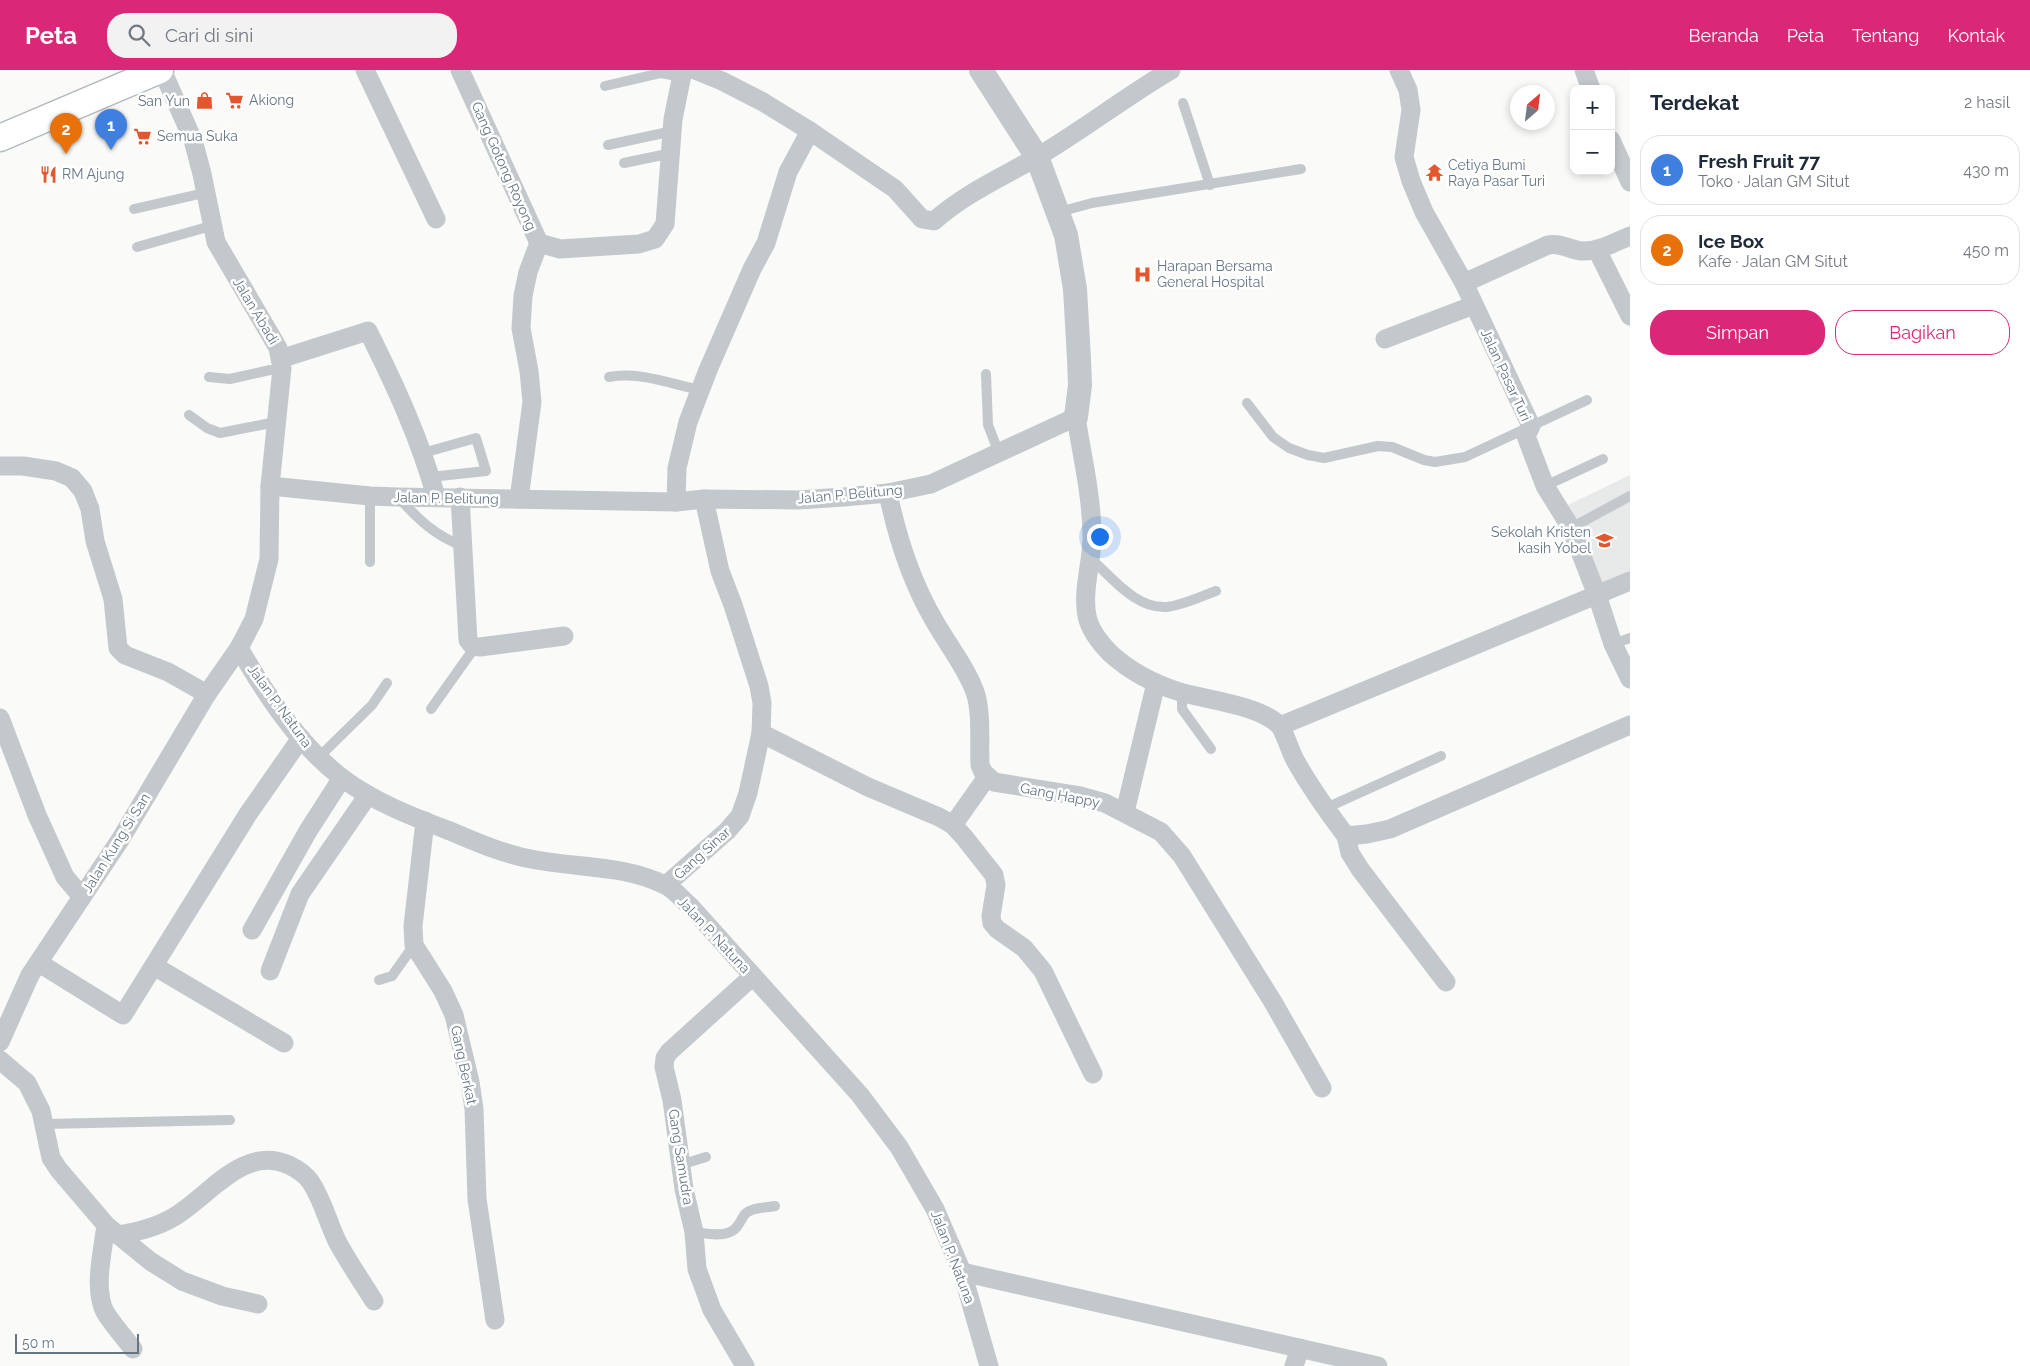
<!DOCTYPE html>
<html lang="id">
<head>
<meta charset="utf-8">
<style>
  :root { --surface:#fff; --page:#f2f2f3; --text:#1f2937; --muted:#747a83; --line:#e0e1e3; --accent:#db2777 }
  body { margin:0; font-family:Raleway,sans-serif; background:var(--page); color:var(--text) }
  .controls { position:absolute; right:15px; top:15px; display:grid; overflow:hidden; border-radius:10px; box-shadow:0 2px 8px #0003 }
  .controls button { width:45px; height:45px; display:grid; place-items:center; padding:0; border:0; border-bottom:1px solid var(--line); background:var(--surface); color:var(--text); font:25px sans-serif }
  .compass { position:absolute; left:1510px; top:15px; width:45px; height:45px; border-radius:50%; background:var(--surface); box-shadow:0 2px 8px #0003; rotate:28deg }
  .scale { position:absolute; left:15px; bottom:12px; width:124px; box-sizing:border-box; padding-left:5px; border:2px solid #657683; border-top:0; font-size:14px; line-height:18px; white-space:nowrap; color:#657683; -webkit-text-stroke:4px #fff; paint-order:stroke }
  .you { position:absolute; left:1099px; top:466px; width:18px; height:18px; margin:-12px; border:4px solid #fff; border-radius:50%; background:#1a73e8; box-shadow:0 0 0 8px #1a73e833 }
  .badge { display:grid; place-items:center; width:32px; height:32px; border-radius:50%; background:var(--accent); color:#fff; font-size:16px; font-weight:700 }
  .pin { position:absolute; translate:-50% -41px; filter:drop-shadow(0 1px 2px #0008) }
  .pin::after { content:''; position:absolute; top:26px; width:18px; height:15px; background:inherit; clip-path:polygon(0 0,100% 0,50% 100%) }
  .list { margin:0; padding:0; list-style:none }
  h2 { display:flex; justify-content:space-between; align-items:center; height:65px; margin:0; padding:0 20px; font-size:21px }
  h2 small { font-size:16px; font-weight:400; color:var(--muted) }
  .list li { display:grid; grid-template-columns:32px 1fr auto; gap:15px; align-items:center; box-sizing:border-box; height:70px; margin:0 10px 10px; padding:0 10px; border:1px solid var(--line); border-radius:20px }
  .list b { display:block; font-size:19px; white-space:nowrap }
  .list p { margin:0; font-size:16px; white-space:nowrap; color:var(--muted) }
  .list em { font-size:16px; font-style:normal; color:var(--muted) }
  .actions { display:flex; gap:10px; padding:15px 20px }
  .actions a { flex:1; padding:11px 0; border:1px solid var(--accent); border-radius:20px; text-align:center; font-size:18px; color:var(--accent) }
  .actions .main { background:var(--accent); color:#fff }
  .icon { flex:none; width:28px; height:28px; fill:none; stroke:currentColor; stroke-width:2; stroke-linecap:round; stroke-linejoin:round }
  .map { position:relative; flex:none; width:1630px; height:1296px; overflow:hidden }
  header { display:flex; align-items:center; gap:30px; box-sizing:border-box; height:70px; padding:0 25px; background:var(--accent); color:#fff }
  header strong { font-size:24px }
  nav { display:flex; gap:28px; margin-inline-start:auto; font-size:18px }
  .search { width:350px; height:45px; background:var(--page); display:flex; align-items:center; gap:12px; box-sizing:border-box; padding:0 18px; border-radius:20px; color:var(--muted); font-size:19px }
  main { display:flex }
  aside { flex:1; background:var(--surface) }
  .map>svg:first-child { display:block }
  .built { fill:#e8e9e9 }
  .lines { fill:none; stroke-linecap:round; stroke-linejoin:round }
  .secondary-casing { stroke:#b3babf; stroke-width:29 }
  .service { stroke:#c3c8cc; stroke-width:10 }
  .minor { stroke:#c3c8cc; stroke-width:19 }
  .tertiary { stroke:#c3c8cc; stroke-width:24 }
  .secondary { stroke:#fff; stroke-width:26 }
  .labels { text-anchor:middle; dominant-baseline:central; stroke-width:5; stroke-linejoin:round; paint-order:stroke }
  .poi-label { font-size:14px; fill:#657683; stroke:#fff; text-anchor:start }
  .street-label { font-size:14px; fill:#657683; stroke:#fff }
</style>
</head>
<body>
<header>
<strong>Peta</strong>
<div class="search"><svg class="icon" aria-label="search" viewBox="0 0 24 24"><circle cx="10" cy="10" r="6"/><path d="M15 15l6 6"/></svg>Cari di sini</div>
<nav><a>Beranda</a><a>Peta</a><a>Tentang</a><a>Kontak</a></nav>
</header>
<main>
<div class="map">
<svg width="1630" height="1296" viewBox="0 0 1630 1296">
  <rect width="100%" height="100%" fill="#fafaf8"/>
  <polygon class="built" points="1630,405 1630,506 1599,520 1568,435"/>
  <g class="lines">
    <defs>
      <polyline id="secondary" points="0,68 160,0"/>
    </defs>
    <use href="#secondary" class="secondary-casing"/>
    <g class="service">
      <polyline points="605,16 661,3 682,7"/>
      <polyline points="1183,33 1210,115"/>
      <polyline points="608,75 673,61"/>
      <polyline points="624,93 672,83"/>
      <polyline points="134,139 204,123"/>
      <polyline points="1059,142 1092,133 1301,99"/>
      <polyline points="137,177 211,156"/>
      <polyline points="986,304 988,355 999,383"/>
      <polyline points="209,307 230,309 270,300"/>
      <path d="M609,307c29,-6 62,7 91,13"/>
      <polyline points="1247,333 1273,367 1289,378 1308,385 1324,388 1378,376 1392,377 1424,390 1435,392 1465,387 1587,330"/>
      <polyline points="189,345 207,358 220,363 276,352"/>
      <polyline points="423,383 476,368 486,401 430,407"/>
      <polyline points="1545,416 1603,389"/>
      <polyline points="370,426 370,492"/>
      <path d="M399,428c19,21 36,38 64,48"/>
      <polyline points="1571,458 1630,426"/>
      <path d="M1090,488c22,19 45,51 77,49 14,-1 35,-11 49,-16"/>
      <polyline points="1613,574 1630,568"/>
      <polyline points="1182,622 1182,639 1211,679"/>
      <polyline points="431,639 475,577"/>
      <polyline points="319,687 372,635 387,613"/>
      <polyline points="1326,738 1441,686"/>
      <polyline points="379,910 392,906 414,875"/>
      <polyline points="45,1054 230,1050"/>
      <polyline points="680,1095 706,1087"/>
      <path d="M694,1162c10,1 26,5 36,0 8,-3 10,-11 15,-18 7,-7 21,-6 30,-8"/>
    </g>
    <g class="minor">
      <polyline points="365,0 436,149"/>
      <polyline points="460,0 539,173 560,179 639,174 655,169 665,154 673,49 683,0"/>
      <path d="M695,0l27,11 41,21 47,29 85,58 27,30 12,2c30,-27 68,-44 103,-64 46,-27 88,-60 134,-87"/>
      <polyline points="1399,0 1408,20 1411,40 1404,87 1411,111 1424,142 1464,213 1531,356 1526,366 1545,416 1571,458 1597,525 1613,574 1630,609"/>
      <polyline points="1584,0 1591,19"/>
      <polyline points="1611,70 1630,112"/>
      <polyline points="1597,180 1630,246"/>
      <path d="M1464,213l84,-38c13,-3 23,6 36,6 16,0 31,-9 46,-15"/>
      <polyline points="1385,269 1474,235"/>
      <path d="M280,289l88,-28c27,54 52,108 68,166"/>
      <polyline points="0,396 23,396 56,401 72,408 83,421 90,439 95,471 113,529 118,578 125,585 168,602 207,624"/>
      <path d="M270,416l100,10 28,1 278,5 28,-3 94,1 46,-3 44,-4 43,-9 145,-67c6,39 16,80 16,120 0,26 -10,53 -5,79 3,15 14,28 24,38 21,19 43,30 69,38 27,8 80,13 100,34 4,5 11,27 15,34 15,27 33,52 51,76l21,-2 23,-5 240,-104"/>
      <path d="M888,423c9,44 24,90 47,129 13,23 31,45 40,70 7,20 4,51 5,73l3,7 11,10 86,14 25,7 56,29 21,24 91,146 49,86"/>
      <path d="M460,427l8,143c3,5 6,7 12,7l84,-11"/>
      <polyline points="519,429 532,332 529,301 521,258 523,226 528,202 539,173"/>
      <polyline points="704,429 720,501 733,535 759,616 762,633 761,663 868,717 939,747 953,755 964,767 994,805 996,815 991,846 992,853 997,859 1024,878 1043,901 1093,1004"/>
      <polyline points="676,432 677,398 688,352 708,300 752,199 766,173 788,102 810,61"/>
      <path d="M239,578c27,47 60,97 103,130 32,24 71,39 108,53 28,12 56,24 86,29 43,8 88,5 129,25 9,4 18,15 26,22l169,188 39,52 36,62 27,63 27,94"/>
      <polyline points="0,648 37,745 65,807 82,827"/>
      <polyline points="1280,656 1630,511"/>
      <polyline points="1125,742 1156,613"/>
      <polyline points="425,751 413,856 414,875 443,921 454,945 470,1012 474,1039 477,1129 495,1250"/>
      <polyline points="953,755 987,707"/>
      <polyline points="1346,766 1350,783 1360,799 1446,912"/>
      <polyline points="666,815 727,761 740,746 748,723 761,663"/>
      <polyline points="252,860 308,761 342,708"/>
      <polyline points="39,893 123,945 248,744 301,668"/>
      <polyline points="154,896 284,973"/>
      <polyline points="270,901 300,824 368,725"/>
      <polyline points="0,972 30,905 120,770 207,624 239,578 254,549 269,489 270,416 282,298 278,278 216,172 202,104 193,70 162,0"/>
      <polyline points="0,990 27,1013 41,1041 51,1088 59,1100 106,1155 150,1191 182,1211 222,1226 258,1234"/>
      <path d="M106,1155c-3,25 -13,64 -1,87 8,13 19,25 28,37"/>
      <path d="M118,1165c19,-3 37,-7 54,-17 36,-20 70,-74 117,-53 8,4 16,9 21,16 13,19 18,42 28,62 11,20 24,39 36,58"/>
      <polyline points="962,1202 1378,1296"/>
      <polyline points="745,1296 712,1240 697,1199 694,1162 684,1119 672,1030 664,997 665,988 669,982 753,906"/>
      <polyline points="1294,1296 1300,1278"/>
    </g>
    <polyline class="tertiary" points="981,0 1037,87 1066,165 1075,219 1079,289 1080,315 1076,347"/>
    <use href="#secondary" class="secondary"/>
  </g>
  <defs>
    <symbol id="supermarket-bare" viewBox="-9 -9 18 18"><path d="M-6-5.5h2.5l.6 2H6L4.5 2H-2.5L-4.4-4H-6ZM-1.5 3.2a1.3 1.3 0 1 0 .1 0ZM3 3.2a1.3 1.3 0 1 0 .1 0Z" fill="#e4572e" stroke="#fff" stroke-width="2.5" paint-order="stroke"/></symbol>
    <symbol id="shop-bare" viewBox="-9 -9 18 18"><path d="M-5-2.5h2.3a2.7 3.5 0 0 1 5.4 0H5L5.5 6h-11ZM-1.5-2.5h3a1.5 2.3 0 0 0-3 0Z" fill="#e4572e" stroke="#fff" stroke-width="2.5" paint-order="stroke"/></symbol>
    <symbol id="temple-bare" viewBox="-9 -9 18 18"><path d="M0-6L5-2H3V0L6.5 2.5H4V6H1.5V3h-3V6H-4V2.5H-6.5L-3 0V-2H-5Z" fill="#e4572e" stroke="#fff" stroke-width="2.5" paint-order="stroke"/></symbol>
    <symbol id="restaurant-bare" viewBox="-9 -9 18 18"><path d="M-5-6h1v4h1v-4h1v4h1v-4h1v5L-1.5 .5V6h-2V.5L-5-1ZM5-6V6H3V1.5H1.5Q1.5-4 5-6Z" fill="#e4572e" stroke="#fff" stroke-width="2.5" paint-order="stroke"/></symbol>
    <symbol id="hospital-bare" viewBox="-9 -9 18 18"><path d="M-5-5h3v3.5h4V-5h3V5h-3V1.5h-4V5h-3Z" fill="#e4572e" stroke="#fff" stroke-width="2.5" paint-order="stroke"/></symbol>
    <symbol id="school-bare" viewBox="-9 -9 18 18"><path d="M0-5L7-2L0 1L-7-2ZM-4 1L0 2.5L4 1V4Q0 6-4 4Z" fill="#e4572e" stroke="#fff" stroke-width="2.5" paint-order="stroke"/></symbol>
  </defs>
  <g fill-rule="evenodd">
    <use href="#supermarket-bare" x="222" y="18" width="25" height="25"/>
    <use href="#shop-bare" x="192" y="18" width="25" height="25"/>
    <use href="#supermarket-bare" x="130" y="54" width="25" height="25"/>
    <use href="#temple-bare" x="1422" y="90" width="25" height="25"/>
    <use href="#restaurant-bare" x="36" y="92" width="25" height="25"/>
    <use href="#hospital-bare" x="1130" y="192" width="25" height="25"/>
    <use href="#school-bare" x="1592" y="458" width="25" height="25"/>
  </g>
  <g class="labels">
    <g class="poi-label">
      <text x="249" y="30">Akiong</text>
      <text x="190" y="31" text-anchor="end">San Yun</text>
      <text x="157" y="66">Semua Suka</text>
      <text x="1448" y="95">Cetiya Bumi<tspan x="1448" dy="16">Raya Pasar Turi</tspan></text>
      <text x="62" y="104">RM Ajung</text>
      <text x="1157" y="196">Harapan Bersama<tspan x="1157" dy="16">General Hospital</tspan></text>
      <text x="1591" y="462" text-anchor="end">Sekolah Kristen<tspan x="1591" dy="16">kasih Yobel</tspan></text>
    </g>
    <g class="street-label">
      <text transform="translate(504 96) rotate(66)">Gang Gotong Royong</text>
      <text transform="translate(256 241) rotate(59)">Jalan Abadi</text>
      <text transform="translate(1506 305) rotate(65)">Jalan Pasar Turi</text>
      <text transform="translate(850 424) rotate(-5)">Jalan P. Belitung</text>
      <text transform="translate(446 428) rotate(1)">Jalan P. Belitung</text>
      <text transform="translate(280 636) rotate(54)">Jalan P. Natuna</text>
      <text transform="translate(1060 725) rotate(11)">Gang Happy</text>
      <text transform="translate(116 773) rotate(-58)">Jalan Kung Si San</text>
      <text transform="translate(702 783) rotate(-42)">Gang Sinar</text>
      <text transform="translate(714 865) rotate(47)">Jalan P. Natuna</text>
      <text transform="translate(464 995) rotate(78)">Gang Berkat</text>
      <text transform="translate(681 1087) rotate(81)">Gang Samudra</text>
      <text transform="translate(953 1187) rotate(69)">Jalan P. Natuna</text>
    </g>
  </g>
</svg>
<div class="controls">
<button>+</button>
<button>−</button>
</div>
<svg class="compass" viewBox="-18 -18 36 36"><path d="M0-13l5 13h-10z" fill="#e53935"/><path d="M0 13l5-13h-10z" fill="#747a83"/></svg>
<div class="scale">50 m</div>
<div class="you"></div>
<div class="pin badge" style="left:111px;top:80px;background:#3f7fe0">1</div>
<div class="pin badge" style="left:66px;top:84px;background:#e8710a">2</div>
</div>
<aside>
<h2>Terdekat<small>2 hasil</small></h2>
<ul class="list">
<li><span class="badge" style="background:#3f7fe0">1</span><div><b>Fresh Fruit 77</b><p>Toko · Jalan GM Situt</p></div><em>430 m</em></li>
<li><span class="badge" style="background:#e8710a">2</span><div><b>Ice Box</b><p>Kafe · Jalan GM Situt</p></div><em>450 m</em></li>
</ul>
<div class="actions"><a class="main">Simpan</a><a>Bagikan</a></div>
</aside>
</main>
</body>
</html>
